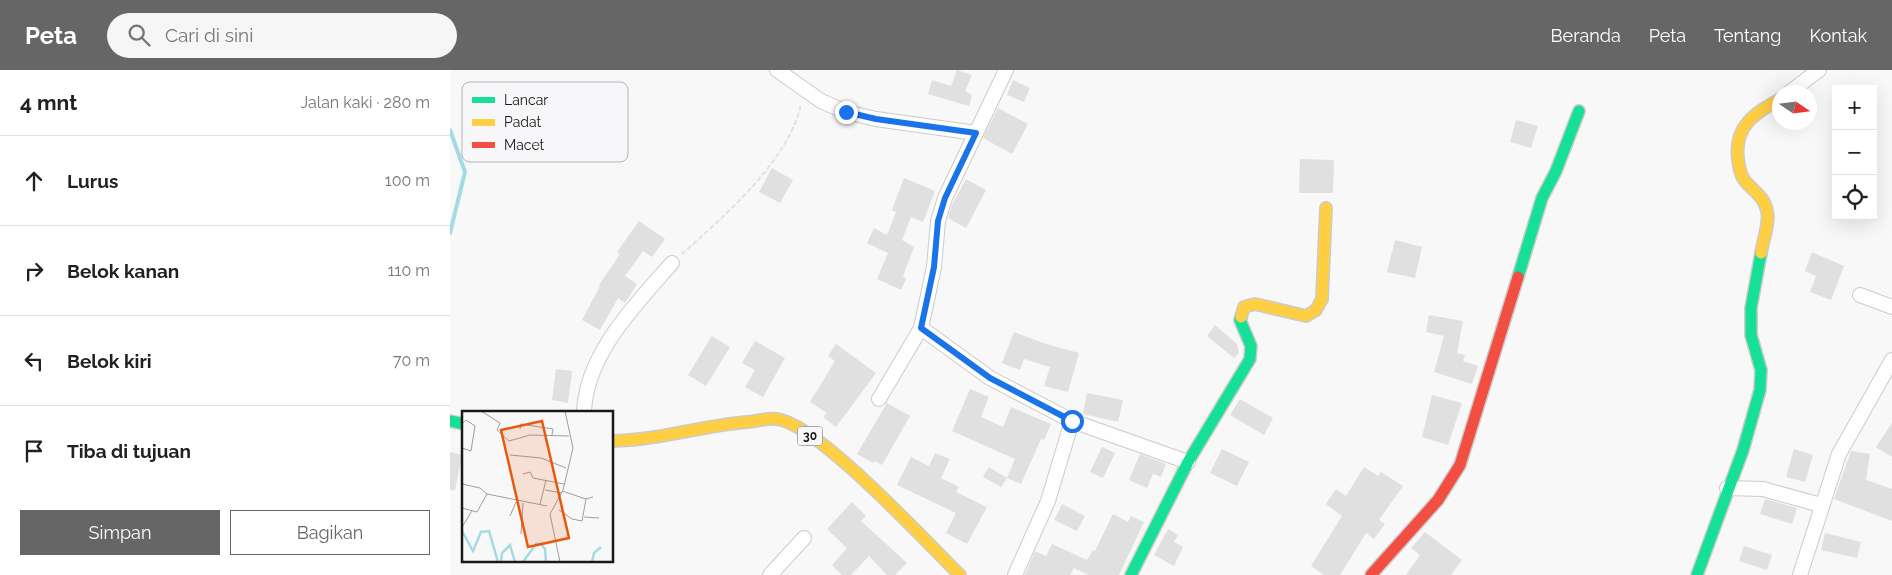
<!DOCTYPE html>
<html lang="id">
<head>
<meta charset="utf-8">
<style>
  :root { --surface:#fff; --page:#f6f6f6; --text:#202124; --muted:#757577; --line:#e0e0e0; --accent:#666 }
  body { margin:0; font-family:Raleway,sans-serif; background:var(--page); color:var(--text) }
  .controls { position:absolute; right:15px; top:15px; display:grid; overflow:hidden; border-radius:0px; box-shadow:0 5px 20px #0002 }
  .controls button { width:45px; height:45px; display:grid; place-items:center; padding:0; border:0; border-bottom:1px solid var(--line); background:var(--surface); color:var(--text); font:25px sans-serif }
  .compass { position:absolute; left:1322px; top:15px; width:45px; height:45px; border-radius:50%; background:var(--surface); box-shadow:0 5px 20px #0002; rotate:103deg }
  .stop { position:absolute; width:15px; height:15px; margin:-11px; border:4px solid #1a73e8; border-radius:50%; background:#fff }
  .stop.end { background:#1a73e8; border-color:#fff; box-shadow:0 1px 5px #0008 }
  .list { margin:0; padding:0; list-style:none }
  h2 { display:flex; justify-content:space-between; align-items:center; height:65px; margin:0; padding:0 20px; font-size:21px }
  h2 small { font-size:16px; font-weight:400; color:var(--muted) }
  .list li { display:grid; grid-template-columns:32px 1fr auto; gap:15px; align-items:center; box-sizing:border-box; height:90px; padding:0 20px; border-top:1px solid var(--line) }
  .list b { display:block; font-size:19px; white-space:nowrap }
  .list em { font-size:16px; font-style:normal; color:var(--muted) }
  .actions { display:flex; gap:10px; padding:15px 20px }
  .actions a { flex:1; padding:11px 0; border:1px solid var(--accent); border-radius:0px; text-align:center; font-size:18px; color:var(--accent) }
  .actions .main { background:var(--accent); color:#fff }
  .icon { flex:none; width:28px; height:28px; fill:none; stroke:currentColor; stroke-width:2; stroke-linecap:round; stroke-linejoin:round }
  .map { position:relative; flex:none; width:1442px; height:505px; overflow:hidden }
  header { display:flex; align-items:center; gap:30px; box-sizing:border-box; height:70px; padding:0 25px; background:var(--accent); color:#fff }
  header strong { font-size:24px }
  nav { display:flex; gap:28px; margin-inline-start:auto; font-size:18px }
  .search { width:350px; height:45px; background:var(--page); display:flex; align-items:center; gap:12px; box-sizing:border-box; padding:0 18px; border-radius:28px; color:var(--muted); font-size:19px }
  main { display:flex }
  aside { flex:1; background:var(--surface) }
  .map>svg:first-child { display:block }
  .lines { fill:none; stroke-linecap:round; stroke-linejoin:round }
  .stream { stroke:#a3dbe2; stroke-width:4 }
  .building { fill:#e0e0e0 }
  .street-casing { stroke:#cbcbcb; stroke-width:16 }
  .fast-casing { stroke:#cbcbcb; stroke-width:14 }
  .slow-casing { stroke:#cbcbcb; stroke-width:14 }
  .jam-casing { stroke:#cbcbcb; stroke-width:14 }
  .path { stroke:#e2e2e3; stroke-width:2; stroke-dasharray:5 2.5; stroke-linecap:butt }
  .street { stroke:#fefefe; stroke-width:14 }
  .fast { stroke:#16e098; stroke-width:11 }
  .slow { stroke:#ffcf43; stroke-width:11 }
  .jam { stroke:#f24e42; stroke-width:11 }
  .route { stroke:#1a73e8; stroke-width:6 }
  .labels { text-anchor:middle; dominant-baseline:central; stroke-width:4; stroke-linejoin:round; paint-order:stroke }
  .shield { fill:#f7f7f9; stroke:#5b5b5c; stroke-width:1 }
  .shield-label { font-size:12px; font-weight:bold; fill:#181818 }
  .inset-river { fill:none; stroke:#a3dbe2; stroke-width:2.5 }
  .inset-road { fill:none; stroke:#9e9e9e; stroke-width:1 }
  .view { fill:#e8590c; fill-opacity:0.15; stroke:#e8590c; stroke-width:2.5 }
  .inset-edge { fill:none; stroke:#181818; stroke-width:2.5 }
  .key { fill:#f7f7f9; stroke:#b4b4b6; stroke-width:1 }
  .key-label { font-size:14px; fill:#181818 }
</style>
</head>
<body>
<header>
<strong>Peta</strong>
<div class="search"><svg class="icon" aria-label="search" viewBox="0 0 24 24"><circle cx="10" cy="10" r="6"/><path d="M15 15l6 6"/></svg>Cari di sini</div>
<nav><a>Beranda</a><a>Peta</a><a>Tentang</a><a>Kontak</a></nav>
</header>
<main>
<aside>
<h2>4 mnt<small>Jalan kaki · 280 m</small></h2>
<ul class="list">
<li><svg class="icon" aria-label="ahead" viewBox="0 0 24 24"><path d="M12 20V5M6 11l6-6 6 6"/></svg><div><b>Lurus</b></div><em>100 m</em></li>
<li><svg class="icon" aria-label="right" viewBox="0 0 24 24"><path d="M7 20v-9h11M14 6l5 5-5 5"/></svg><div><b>Belok kanan</b></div><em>110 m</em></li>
<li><svg class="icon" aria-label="left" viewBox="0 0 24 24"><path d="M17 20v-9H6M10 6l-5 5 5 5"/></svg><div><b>Belok kiri</b></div><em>70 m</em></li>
<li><svg class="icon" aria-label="arrive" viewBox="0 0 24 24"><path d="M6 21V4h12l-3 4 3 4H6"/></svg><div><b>Tiba di tujuan</b></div></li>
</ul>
<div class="actions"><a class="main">Simpan</a><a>Bagikan</a></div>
</aside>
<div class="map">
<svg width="1442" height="505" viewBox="0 0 1442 505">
  <rect width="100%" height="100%" fill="#f8f8f8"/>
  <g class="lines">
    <polyline class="stream" points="0,60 15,102 0,163"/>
  </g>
  <g class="building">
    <polygon points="507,0 522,5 515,21 522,25 519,36 478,24 482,10 501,16"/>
    <polygon points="563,10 580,18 574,32 557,25"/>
    <polygon points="548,38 578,54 562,84 533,68"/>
    <polygon points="1066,50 1088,56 1081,78 1060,72"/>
    <polygon points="850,89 884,90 883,123 849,123"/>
    <polygon points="322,98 343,110 330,133 309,122"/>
    <polygon points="454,108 485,121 473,152 461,147 452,170 464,177 453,206 456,209 451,220 427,209 438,183 417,173 424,158 437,165 446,142 442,140"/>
    <polygon points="516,109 536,120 516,158 498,148 502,135"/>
    <polygon points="189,151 215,169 202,187 193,181 175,206 187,214 175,233 168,228 150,260 132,250 150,216 149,215 170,184 167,182"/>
    <polygon points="945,170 972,177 965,208 937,202"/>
    <polygon points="1362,182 1394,196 1381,230 1360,222 1366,206 1355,201"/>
    <polygon points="979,245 1013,251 1007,283 1015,285 1013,291 1028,296 1022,314 984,302 994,266 976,262"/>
    <polygon points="765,255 787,274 789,283 784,288 757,266"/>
    <polygon points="564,262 596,274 629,283 618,322 594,316 600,297 574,289 570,300 552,293"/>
    <polygon points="262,266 280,277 256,316 238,305"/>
    <polygon points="305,271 335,288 313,327 295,317 305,300 292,293"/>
    <polygon points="386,274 426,303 386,357 373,347 377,343 360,332 385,291 378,286"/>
    <polygon points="106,299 122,301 118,333 102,330"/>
    <polygon points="520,319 539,327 531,347 553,357 561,337 601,354 594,370 591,369 571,414 557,408 565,389 502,361"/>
    <polygon points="637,323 673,330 668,352 633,344"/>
    <polygon points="982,325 1012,333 998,375 972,367"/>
    <polygon points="790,329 823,348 814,365 780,345"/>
    <polygon points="437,333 460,346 432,395 425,391 423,393 407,384"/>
    <polygon points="1442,353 1442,387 1426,377"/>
    <polygon points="652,377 665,383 653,408 640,402"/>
    <polygon points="772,379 799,392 787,416 760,403"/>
    <polygon points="1344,379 1363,385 1355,412 1336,407"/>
    <polygon points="1401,381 1420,384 1416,410 1442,419 1442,451 1384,429"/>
    <polygon points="0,382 12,385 5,420 0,420"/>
    <polygon points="485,383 500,389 491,408 509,417 506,422 537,437 517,474 496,463 506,443 447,415 461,387 479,396"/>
    <polygon points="690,384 716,394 711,407 703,404 697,418 679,410"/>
    <polygon points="539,397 557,408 551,417 533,407"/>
    <polygon points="914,397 928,406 931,402 953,416 929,450 935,454 924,469 916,463 890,505 874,505 861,496 892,446 876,434 886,419 896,426"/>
    <polygon points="1315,429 1347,438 1342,454 1310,444"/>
    <polygon points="402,432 416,446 411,451 457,493 445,505 437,505 419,486 401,505 392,505 382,495 397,478 377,459"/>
    <polygon points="612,434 635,446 627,461 604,450"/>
    <polygon points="663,444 678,452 681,446 694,452 669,505 639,505 624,498 620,505 575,505 585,481 596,486 602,474 637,490 643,480 645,481"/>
    <polygon points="718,459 728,465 724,472 733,477 724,496 704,485"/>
    <polygon points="975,462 1012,490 1001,505 956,505 970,485 961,478"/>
    <polygon points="1375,463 1411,472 1407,488 1371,480"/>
    <polygon points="1294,476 1322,485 1317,500 1289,491"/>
  </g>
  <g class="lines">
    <defs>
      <g id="street">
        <polyline points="327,0 371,31 396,42 426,49 526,63"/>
        <polyline points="1340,22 1369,0"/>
        <polyline points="1410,225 1442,237"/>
        <polyline points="471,258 540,308 622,351 738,392"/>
        <polyline points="429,329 471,258 484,197 488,151 495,128 556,0"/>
        <path d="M134,342c2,-58 52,-108 88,-149"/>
        <polyline points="1277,418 1313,419 1371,435"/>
        <polyline points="320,505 354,468"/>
        <polyline points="565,505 598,431 622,351"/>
        <polyline points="1350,505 1389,384 1442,290"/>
      </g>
      <g id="fast">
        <polyline points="1068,207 1092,128 1106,101 1129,41"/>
        <polyline points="0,351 14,354"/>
        <polyline points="681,505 738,392 800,289 801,276 790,250 791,247"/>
        <polyline points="1247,505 1293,380 1310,320 1311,300 1301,265 1301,238 1311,183"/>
      </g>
      <g id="slow">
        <path d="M1311,183c2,-12 9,-31 6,-42 -3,-15 -13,-19 -22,-30 -5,-6 -6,-14 -7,-22 -4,-33 16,-45 42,-60"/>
        <polyline points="791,247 794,237 805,234 856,246 866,240 872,229 876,138"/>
        <path d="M162,371c46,-1 89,-15 135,-19 10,-1 20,-4 30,-3 41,5 149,123 183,156"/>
      </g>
      <polyline id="jam" points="921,505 988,430 1010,395 1068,207"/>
    </defs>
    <use href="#street" class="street-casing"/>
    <use href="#fast" class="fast-casing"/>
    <use href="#slow" class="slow-casing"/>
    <use href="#jam" class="jam-casing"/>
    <path class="path" d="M232,184c41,-37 107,-93 119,-150"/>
    <use href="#street" class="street"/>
    <use href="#fast" class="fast"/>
    <use href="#slow" class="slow"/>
    <use href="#jam" class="jam"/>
  </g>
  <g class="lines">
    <polyline class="route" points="396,42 426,49 526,63 495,128 488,151 484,197 471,258 540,308 622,351"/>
  </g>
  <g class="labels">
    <rect class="shield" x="347.5" y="356.5" width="25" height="19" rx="4"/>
    <g class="shield-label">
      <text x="360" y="366">30</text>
    </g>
  </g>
  <g transform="translate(12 341)">
    <rect width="151" height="151" fill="#f8f8f8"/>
    <path class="inset-river" d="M0,120l11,20 8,-19 8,-1 9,31M39,151l1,-9 8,-8 5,17M61,151l13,-18h5l4,5 1,13M130,151l2,-9 7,-6"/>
    <path class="inset-road" d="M19,0l19,12 -3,7 12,11 21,-6 39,1M0,13l4,-4 9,6 -4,25 -9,-3M58,18l1,-5 32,5 -1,6M48,44l31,3 25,10M61,63l7,-2 3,6 31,6M0,73l18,4 7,6M83,79l17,3M100,80l24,8 7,-2M78,93l6,-24M0,97l15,4 10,-18 60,12M97,99l13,9 10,2 4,-22M48,105l6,-14M122,106l15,1M0,116l10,-16M59,123l2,-31M98,151l-10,-48 13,-24 10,-42 -8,-37"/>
    <path class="view" d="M80,10l27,117 -41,9 -27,-117z"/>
    <rect width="151" height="151" class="inset-edge"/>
  </g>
  <rect x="12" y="12" width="166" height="80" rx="8" class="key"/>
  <rect x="22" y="27" width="23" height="6" fill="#16e098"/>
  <rect x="22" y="49" width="23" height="7" fill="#ffcf43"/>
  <rect x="22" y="72" width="23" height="6" fill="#f24e42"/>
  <g class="key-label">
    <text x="54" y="35">Lancar</text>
    <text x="54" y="57">Padat</text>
    <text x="54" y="80">Macet</text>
  </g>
</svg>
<div class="controls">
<button>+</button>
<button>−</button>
<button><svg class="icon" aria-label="locate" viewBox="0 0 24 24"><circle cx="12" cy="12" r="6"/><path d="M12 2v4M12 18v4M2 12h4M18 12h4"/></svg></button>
</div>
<svg class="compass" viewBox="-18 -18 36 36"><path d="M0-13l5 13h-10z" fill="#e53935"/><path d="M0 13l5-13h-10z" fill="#757577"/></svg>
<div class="stop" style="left:622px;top:351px"></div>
<div class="stop end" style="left:396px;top:42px"></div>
</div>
</main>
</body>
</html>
